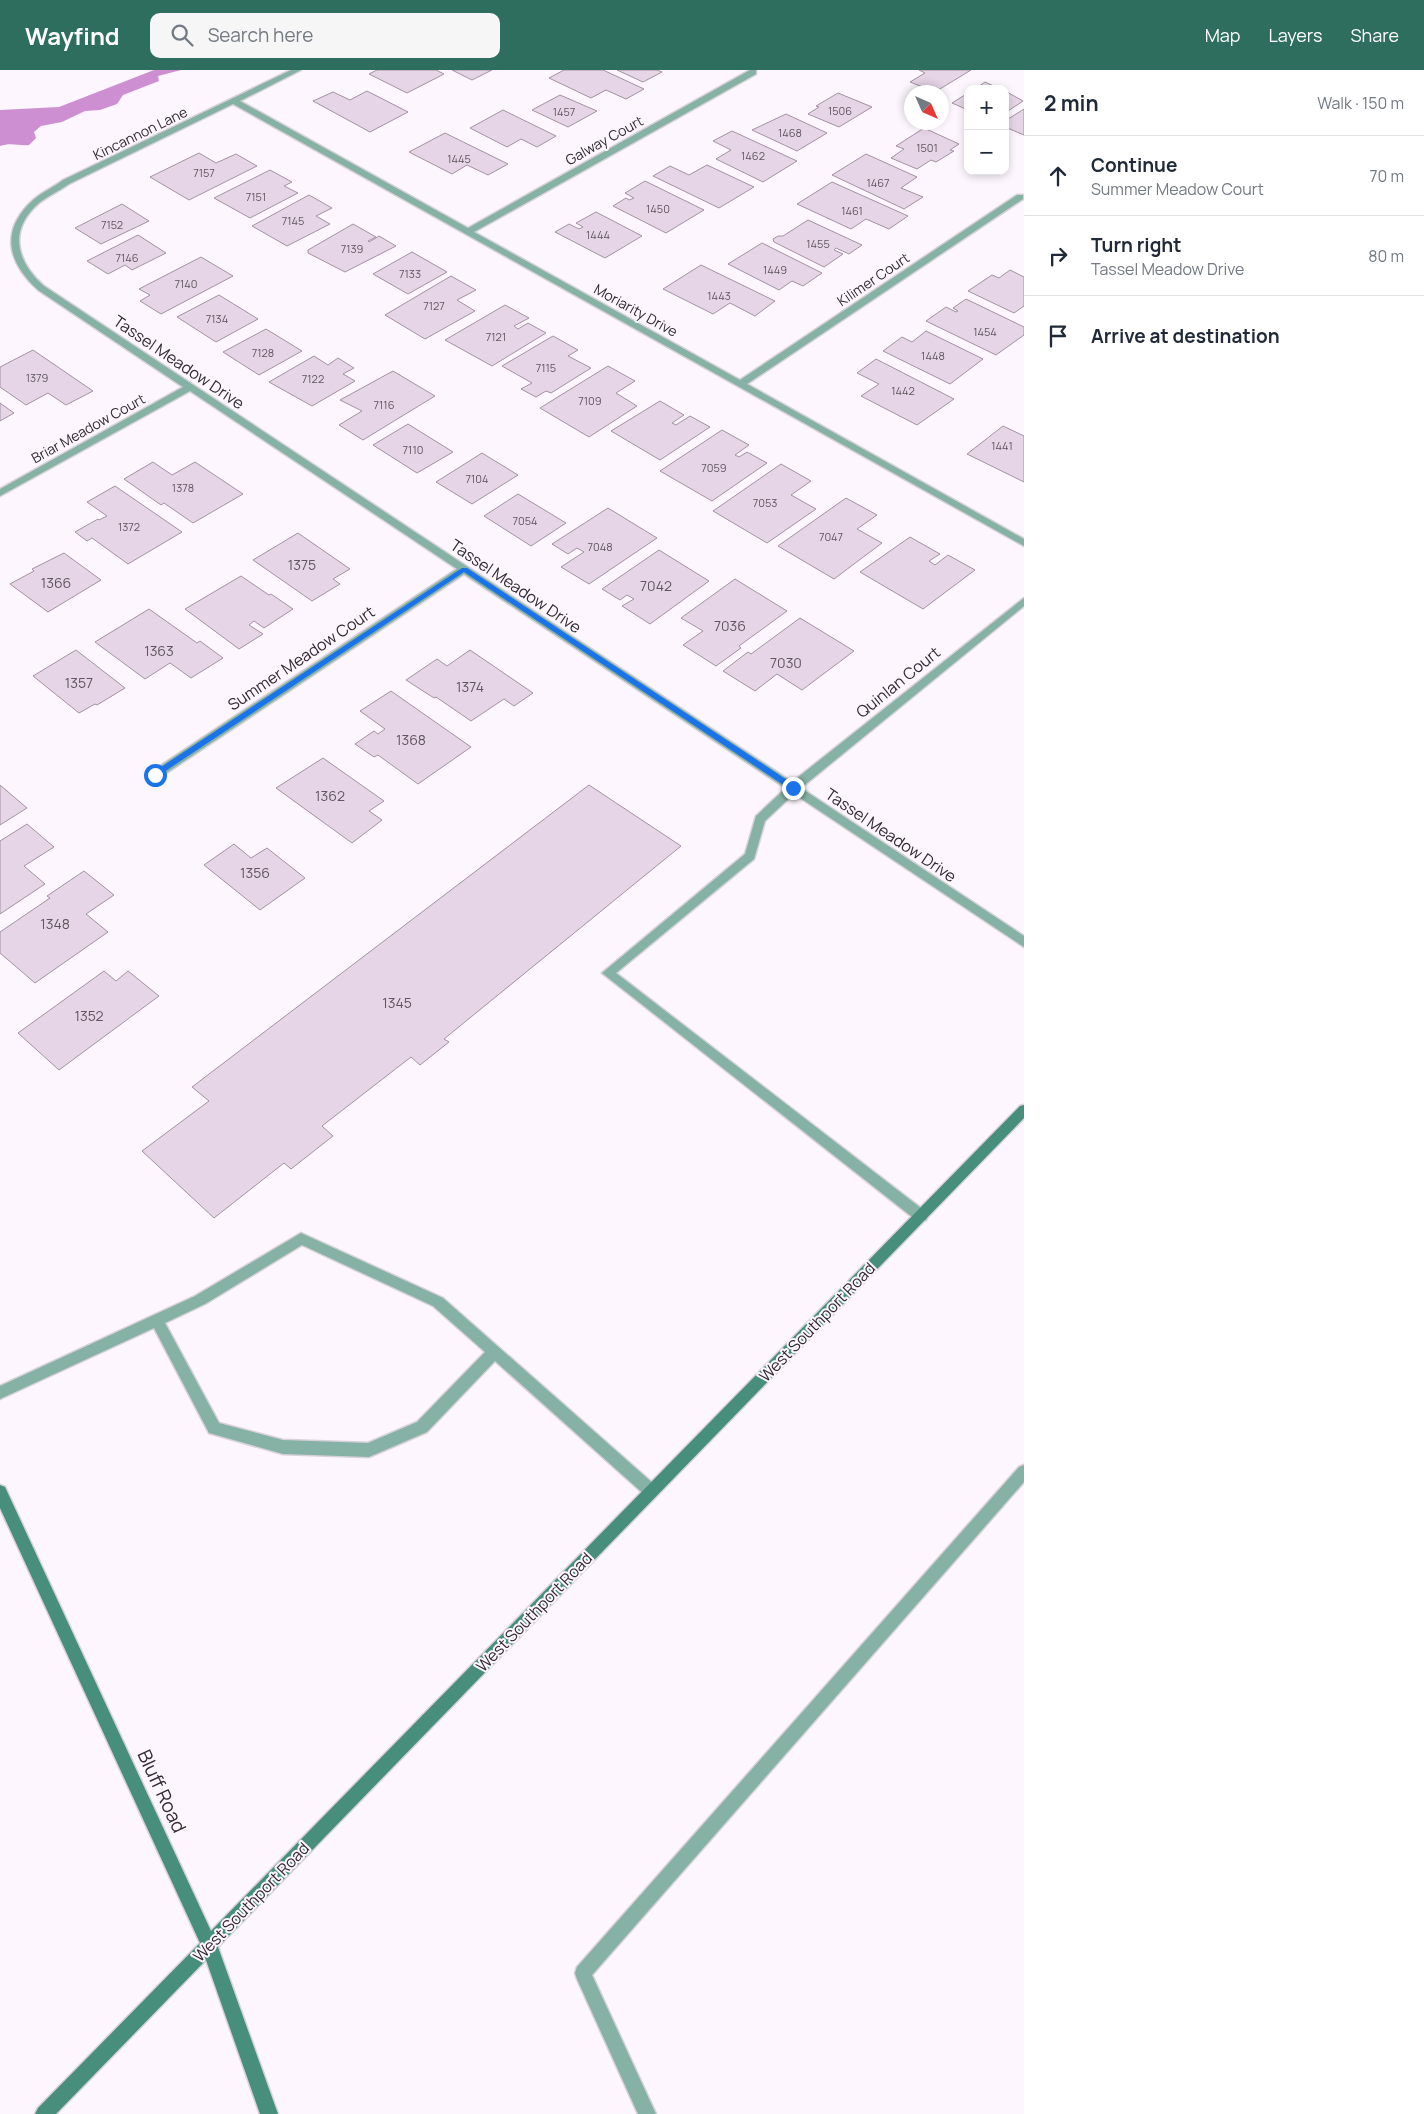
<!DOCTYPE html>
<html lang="en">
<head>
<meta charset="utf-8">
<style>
  :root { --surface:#fff; --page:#f6f6f7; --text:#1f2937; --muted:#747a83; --line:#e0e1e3; --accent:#2d6e5e }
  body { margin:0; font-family:Manrope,sans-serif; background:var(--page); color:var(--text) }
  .controls { position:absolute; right:15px; top:15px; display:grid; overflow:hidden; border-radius:10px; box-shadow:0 2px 8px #0003 }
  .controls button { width:45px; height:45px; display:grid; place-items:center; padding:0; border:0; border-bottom:1px solid var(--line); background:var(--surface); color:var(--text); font:25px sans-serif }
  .compass { position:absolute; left:904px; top:15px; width:45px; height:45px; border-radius:50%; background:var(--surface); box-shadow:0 2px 8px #0003; rotate:135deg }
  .stop { position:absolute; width:15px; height:15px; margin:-11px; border:4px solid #1a73e8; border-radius:50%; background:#fff }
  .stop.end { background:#1a73e8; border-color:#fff; box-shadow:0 1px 5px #0008 }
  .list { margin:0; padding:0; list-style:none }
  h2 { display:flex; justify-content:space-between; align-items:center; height:65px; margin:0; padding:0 20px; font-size:21px }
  h2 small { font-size:16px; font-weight:400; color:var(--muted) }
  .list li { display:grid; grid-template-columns:32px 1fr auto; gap:15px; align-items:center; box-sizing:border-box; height:80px; padding:0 20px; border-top:1px solid var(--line) }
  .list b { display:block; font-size:19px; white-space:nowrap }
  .list p { margin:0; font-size:16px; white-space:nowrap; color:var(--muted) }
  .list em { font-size:16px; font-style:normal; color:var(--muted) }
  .icon { flex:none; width:28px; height:28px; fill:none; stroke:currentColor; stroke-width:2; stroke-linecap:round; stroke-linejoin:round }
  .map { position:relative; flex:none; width:1024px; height:2044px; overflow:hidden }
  header { display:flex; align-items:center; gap:30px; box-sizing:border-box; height:70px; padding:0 25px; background:var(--accent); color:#fff }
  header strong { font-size:24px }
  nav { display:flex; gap:28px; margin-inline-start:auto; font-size:18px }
  .search { width:350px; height:45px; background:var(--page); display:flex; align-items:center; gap:12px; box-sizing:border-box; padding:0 18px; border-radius:10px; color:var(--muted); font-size:19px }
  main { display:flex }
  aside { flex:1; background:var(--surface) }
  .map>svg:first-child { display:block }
  .water { fill:#cd8fd2 }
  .building { fill:#e6d5e7; stroke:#a292a2 }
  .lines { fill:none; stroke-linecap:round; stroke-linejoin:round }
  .service-casing { stroke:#d8d1d9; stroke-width:3 }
  .minor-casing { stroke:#d8d1d9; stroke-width:3 }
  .secondary-casing { stroke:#d8d1d9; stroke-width:3 }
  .service { fill:#85b2a4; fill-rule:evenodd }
  .minor { fill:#85b2a4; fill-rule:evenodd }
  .secondary { fill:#478f7c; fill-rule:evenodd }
  .route { fill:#1a73e8 }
  .labels { text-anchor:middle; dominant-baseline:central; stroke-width:4; stroke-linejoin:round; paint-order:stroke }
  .far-number-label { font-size:11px; fill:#5f565f }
  .far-street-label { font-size:14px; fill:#322b32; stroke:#fdf6fe }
  .number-label { font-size:14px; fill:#5f565f }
  .street-label { font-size:16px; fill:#322b32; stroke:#fdf6fe }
  .near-street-label { font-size:19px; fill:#322b32; stroke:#fdf6fe }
</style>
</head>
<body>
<header>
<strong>Wayfind</strong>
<div class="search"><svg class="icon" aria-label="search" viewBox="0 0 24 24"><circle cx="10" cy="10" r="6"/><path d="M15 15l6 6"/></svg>Search here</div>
<nav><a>Map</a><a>Layers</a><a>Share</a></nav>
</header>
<main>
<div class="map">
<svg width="1024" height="2044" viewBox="0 0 1024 2044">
  <rect width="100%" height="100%" fill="#fdf6fe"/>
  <path class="water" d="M154,0h27l-23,6 1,5 -36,14 -6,9 -17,6 -15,1 -23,11 -21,4 -7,6 2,6 -7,7c-10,1 -18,-3 -29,1v-36l59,-3z"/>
  <g class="building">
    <polygon points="377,0 436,0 444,4 407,23 369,4"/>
    <polygon points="452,0 492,0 472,10"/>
    <polygon points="564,0 603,0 644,19 626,29 606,20 591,28 549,8"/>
    <polygon points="617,0 657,0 662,2 643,12"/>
    <polygon points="919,0 971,0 935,22 910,12 925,3"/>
    <polygon points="985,12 1000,19 975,19"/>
    <polygon points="367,21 408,42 370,62 313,31 333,22 350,30"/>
    <polygon points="1005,21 1023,31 1005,43"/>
    <polygon points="838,23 872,37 839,57 808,44 819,37 816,36"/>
    <polygon points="968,23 968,40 952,33"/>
    <polygon points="560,25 597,41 568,57 532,40"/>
    <polygon points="1024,39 1024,65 1005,57 1005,51"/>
    <polygon points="503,40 556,66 537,77 521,69 507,77 470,58"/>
    <polygon points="786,44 827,63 797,81 752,60"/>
    <polygon points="924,58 959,74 950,80 954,81 936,92 931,90 917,99 891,88 904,79 896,76"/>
    <polygon points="732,61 797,91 763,112 716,89 731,80 713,71"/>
    <polygon points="445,63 508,94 488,105 467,95 452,104 409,82"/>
    <polygon points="199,83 216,93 236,84 257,96 189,130 150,107"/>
    <polygon points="866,84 917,107 901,118 923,127 904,139 832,105"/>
    <polygon points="707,95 754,117 719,138 653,106 670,96 689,105"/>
    <polygon points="270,100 292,112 284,116 298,123 250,148 214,128"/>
    <polygon points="645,111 704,140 666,163 613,136 626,128 629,130 634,128 625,123"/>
    <polygon points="832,112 908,146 889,159 866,149 851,159 797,134"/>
    <polygon points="309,125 332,138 316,146 330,154 287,176 252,156"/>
    <polygon points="122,134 149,151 101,174 75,158"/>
    <polygon points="596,142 642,166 605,188 555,162 569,154 579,159 583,157 576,153"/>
    <polygon points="808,150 862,175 849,184 836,178 834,180 843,184 824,197 774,172 773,169 778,166 783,166"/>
    <polygon points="353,154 376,167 368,171 369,172 379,166 396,176 345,202 308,183 308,180"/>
    <polygon points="138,165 166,183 132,200 125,195 108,204 87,191"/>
    <polygon points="762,173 822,203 803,216 792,211 779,220 728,194"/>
    <polygon points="412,182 447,202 408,224 373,204"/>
    <polygon points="201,187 233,206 161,244 140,231 150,225 139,219"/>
    <polygon points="701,195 775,231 755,246 730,233 713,244 663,219"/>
    <polygon points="1010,200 1024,207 1024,236 1014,243 968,221 992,205 999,208"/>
    <polygon points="451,206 476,220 457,230 475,241 425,269 385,245"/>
    <polygon points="219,225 258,249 216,272 177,247"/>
    <polygon points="966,229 1024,257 1024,265 996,285 926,251 946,237 956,242 958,241 953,238"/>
    <polygon points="505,235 529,248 514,256 518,259 528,253 546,263 492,296 445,270"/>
    <polygon points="266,259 302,281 259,305 223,282"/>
    <polygon points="926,261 983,289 950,314 883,281 902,267 912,272"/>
    <polygon points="553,266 578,280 568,286 591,298 551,323 546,321 536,327 521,319 532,313 502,296"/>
    <polygon points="33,280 93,321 66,335 48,323 26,335 0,317 0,297"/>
    <polygon points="314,286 328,295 338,288 354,298 343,304 355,311 312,336 269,312"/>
    <polygon points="876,289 954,329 917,355 861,326 879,314 857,303"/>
    <polygon points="608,296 635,311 616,323 637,336 589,367 540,338"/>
    <polygon points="393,301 435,326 363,370 339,355 362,341 340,330"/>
    <polygon points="660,331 684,345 672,353 676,355 690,346 710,357 660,390 611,361"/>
    <polygon points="0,333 14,343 0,351"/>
    <polygon points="408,354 453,382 417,403 373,375"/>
    <polygon points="1003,356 1024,366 1024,412 967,384"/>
    <polygon points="722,360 749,375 735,385 739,387 747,382 767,393 712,431 660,401"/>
    <polygon points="482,383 518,405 472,434 436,412"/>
    <polygon points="153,392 172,405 195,392 243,424 193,453 164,433 161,435 124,409"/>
    <polygon points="781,394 811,411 791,425 816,439 767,473 713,441"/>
    <polygon points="115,416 182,462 128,494 92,468 87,471 75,462 98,449 99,450 107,446 87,432"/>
    <polygon points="518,424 566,453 531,476 484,446"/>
    <polygon points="846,428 877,445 857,459 882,473 834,509 778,476"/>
    <polygon points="608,438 657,468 589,514 561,497 584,482 577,478 568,484 552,474"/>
    <polygon points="298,463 350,499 333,509 340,514 312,531 253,490"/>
    <polygon points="910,467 940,484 929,491 935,495 948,485 975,500 923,539 860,502"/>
    <polygon points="659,480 709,511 650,554 622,536 634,529 627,525 620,530 602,519"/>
    <polygon points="64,483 101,510 48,542 10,514 34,501 32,499"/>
    <polygon points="241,506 269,525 271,524 293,539 264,558 254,551 249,555 263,564 239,579 185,539"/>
    <polygon points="735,509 787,541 739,576 741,578 716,596 683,575 703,561 681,548"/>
    <polygon points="149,539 197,573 200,571 223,588 191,608 170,593 145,609 95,572"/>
    <polygon points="800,548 854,581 802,620 777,604 755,621 723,601 748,582 751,584"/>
    <polygon points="76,580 125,618 97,635 95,634 79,643 33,606"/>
    <polygon points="470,580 533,623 514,636 504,629 471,651 436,627 434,628 406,610 437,589 447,596"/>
    <polygon points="391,621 471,677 418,714 378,685 374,687 355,674 374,661 378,664 385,659 360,641"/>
    <polygon points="323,688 384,731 369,741 382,750 352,773 276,718"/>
    <polygon points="0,715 27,738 0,755"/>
    <polygon points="589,715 681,776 444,969 449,972 420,995 411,987 322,1056 333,1066 291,1099 284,1093 214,1148 142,1081 209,1031 192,1017"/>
    <polygon points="27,754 54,777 24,796 45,814 0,844 0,771"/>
    <polygon points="234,774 251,788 267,778 305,808 260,840 204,795"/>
    <polygon points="84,801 114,825 86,844 108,862 35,913 0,883 0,862 50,828 47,826"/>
    <polygon points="104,901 116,911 128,901 159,926 59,1000 18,963"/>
  </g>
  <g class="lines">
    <defs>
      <g id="service">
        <polygon points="793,714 799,718 797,721 765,751 754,789 616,903 926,1142 928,1146 926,1150 921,1152 916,1150 602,903 745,784 756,746 789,715"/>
        <path d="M301,1163l142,65 213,188 2,5 -2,5 -5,2 -5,-2 -151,-135 -68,71 -58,25 -86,-3 -74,-21 -55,-105 -154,71v-13l195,-90zM302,1175l131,61 52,46 -68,70 -49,21 -85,-3 -64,-17 -54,-100 40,-19z"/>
        <polygon points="1024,1395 1024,1412 592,1905 656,2044 638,2044 577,1909 575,1903 577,1897 1019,1397"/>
      </g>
      <path id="minor" d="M291,0h10l-61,31 228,127 282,-158h6v4l-282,158 266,148 277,-185h6v4l-276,185 277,155v7l-791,-442 -164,80c-10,7 -21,12 -30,19 -31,27 -23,58 5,83l748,496 232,-184v8l-223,182 223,148v11l-560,-373 -305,204h-8l-2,-3 2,-3 306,-203 -267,-178 -190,105v-7l183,-102 -145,-97c-31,-28 -38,-60 -5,-90 9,-8 21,-13 30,-20z"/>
      <polygon id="secondary" points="1024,1035 1024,1048 218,1877 278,2044 260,2044 206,1890 56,2044 35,2044 38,2038 200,1873 0,1438 0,1415 5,1417 211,1861 1020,1036"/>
    </defs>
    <use href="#service" class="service-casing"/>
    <use href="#minor" class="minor-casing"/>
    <use href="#secondary" class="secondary-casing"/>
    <use href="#service" class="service"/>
    <use href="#minor" class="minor"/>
    <use href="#secondary" class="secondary"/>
  </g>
  <polygon class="route" points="462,498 467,498 796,716 796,720 791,720 464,502 158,706 152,706 152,703"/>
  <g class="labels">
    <g class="far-number-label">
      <text x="840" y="40">1506</text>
      <text x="564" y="41">1457</text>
      <text x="790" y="62">1468</text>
      <text x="927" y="77">1501</text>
      <text x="753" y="85">1462</text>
      <text x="459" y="88">1445</text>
      <text x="204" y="102">7157</text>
      <text x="878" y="112">1467</text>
      <text x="256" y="126">7151</text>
      <text x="658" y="138">1450</text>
      <text x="852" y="140">1461</text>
      <text x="293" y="150">7145</text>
      <text x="112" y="154">7152</text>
      <text x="598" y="164">1444</text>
      <text x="818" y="173">1455</text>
      <text x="352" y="178">7139</text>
      <text x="127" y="187">7146</text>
      <text x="775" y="199">1449</text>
      <text x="410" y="203">7133</text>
      <text x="186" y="213">7140</text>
      <text x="719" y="225">1443</text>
      <text x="434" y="235">7127</text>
      <text x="217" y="248">7134</text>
      <text x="985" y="261">1454</text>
      <text x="496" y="266">7121</text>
      <text x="263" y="282">7128</text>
      <text x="933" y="285">1448</text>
      <text x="546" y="297">7115</text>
      <text x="37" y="307">1379</text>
      <text x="313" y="308">7122</text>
      <text x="903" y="320">1442</text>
      <text x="590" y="330">7109</text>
      <text x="384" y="334">7116</text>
      <text x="1002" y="375">1441</text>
      <text x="413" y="379">7110</text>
      <text x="714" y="397">7059</text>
      <text x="477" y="408">7104</text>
      <text x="183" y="417">1378</text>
      <text x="765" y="432">7053</text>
      <text x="525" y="450">7054</text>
      <text x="129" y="456">1372</text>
      <text x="831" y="466">7047</text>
      <text x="600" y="476">7048</text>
    </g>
    <g class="far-street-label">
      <text transform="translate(140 63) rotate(-26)">Kincannon Lane</text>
      <text transform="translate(604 70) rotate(-29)">Galway Court</text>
      <text transform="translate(873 209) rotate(-34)">Kilimer Court</text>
      <text transform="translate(636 240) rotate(29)">Moriarity Drive</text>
      <text transform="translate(88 358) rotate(-29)">Briar Meadow Court</text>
    </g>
    <g class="number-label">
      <text x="302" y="494">1375</text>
      <text x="56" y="512">1366</text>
      <text x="656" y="515">7042</text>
      <text x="730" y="555">7036</text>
      <text x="159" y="580">1363</text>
      <text x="786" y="592">7030</text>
      <text x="79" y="612">1357</text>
      <text x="470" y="616">1374</text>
      <text x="411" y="669">1368</text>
      <text x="330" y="725">1362</text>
      <text x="255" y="802">1356</text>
      <text x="55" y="853">1348</text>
      <text x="397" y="932">1345</text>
      <text x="89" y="945">1352</text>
    </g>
    <g class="street-label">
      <text transform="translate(179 292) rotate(34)">Tassel Meadow Drive</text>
      <text transform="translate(516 516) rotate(34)">Tassel Meadow Drive</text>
      <text transform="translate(301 588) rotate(-34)">Summer Meadow Court</text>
      <text transform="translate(898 612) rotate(-39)">Quinlan Court</text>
      <text transform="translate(891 765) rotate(34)">Tassel Meadow Drive</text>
      <text transform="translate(817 1252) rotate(-46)">West Southport Road</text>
      <text transform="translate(534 1542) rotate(-46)">West Southport Road</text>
      <text transform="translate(251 1832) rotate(-46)">West Southport Road</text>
    </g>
    <g class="near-street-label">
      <text transform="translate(162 1721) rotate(65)">Bluff Road</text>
    </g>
  </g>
</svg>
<div class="controls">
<button>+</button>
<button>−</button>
</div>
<svg class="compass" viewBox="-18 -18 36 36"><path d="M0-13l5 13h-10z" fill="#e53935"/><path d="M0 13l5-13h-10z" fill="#747a83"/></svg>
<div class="stop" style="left:155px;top:705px"></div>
<div class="stop end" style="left:793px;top:718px"></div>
</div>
<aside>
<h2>2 min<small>Walk · 150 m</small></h2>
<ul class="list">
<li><svg class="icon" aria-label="ahead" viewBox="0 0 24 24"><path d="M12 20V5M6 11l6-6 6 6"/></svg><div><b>Continue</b><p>Summer Meadow Court</p></div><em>70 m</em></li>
<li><svg class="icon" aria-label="right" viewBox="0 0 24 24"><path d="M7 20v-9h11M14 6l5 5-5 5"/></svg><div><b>Turn right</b><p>Tassel Meadow Drive</p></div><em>80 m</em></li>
<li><svg class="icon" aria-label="arrive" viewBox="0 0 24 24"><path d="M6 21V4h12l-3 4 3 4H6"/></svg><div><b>Arrive at destination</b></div></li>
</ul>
</aside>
</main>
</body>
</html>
